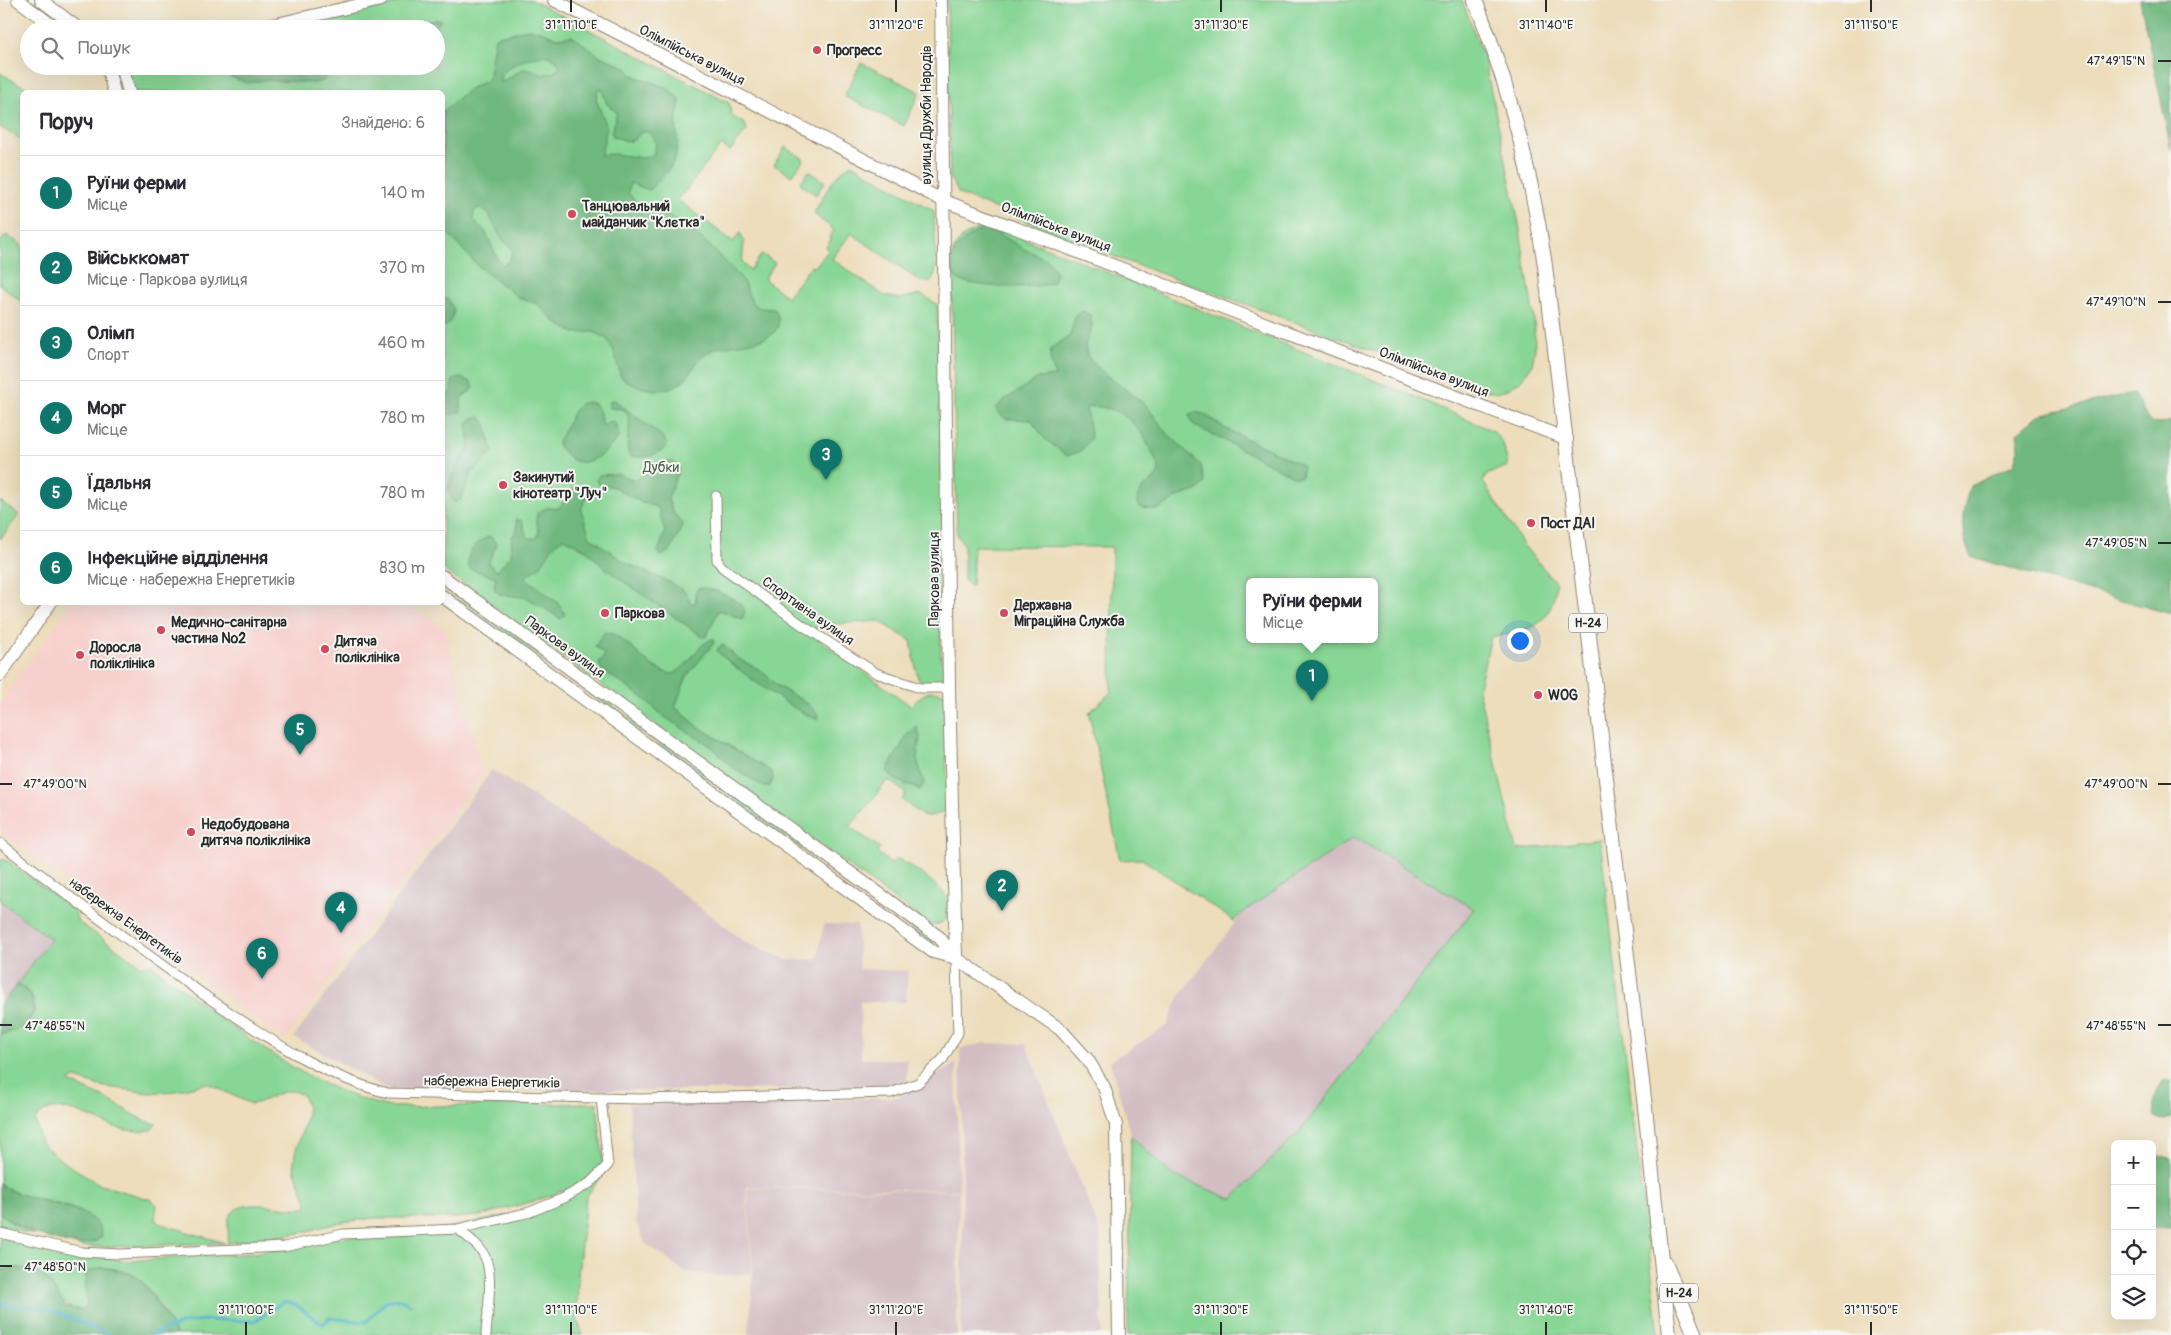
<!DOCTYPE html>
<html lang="uk">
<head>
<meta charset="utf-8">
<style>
  :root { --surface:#fff; --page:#f2f2f3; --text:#2b2b33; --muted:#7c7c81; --line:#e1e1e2; --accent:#0f766e }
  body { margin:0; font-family:Pangolin,sans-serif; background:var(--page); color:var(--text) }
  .controls { position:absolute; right:15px; bottom:15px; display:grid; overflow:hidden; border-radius:8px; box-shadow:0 5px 20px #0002 }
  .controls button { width:45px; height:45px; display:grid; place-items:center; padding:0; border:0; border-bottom:1px solid var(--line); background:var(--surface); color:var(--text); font:25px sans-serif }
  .you { position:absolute; left:1519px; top:640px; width:18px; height:18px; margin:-12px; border:4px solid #fff; border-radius:50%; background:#1a73e8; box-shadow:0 0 0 8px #1a73e833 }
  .badge { display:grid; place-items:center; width:32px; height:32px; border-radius:50%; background:var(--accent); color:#fff; font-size:16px; font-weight:700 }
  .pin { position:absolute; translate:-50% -41px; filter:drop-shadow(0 1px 2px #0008) }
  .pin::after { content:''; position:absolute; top:26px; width:18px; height:15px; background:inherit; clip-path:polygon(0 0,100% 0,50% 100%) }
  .popup { position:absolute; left:1246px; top:578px; width:132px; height:65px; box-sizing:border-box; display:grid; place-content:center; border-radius:8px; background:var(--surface); filter:drop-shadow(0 1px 4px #0005); font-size:16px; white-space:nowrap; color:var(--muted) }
  .popup b { font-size:19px; color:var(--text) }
  .popup::after { content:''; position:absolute; left:50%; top:100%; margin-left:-10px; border:10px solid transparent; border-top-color:var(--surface) }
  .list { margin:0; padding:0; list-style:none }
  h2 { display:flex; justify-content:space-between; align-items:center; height:65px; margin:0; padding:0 20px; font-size:21px }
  h2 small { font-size:16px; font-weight:400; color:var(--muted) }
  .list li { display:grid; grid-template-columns:32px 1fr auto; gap:15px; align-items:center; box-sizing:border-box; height:75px; padding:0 20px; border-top:1px solid var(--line) }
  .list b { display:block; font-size:19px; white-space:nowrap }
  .list p { margin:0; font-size:16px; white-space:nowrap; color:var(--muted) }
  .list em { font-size:16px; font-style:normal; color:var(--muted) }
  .icon { flex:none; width:28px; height:28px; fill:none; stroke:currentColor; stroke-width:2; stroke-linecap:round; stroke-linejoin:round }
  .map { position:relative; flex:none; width:2171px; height:1335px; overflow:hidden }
  .search { position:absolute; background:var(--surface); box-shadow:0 5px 20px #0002; left:20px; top:20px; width:425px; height:55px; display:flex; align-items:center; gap:12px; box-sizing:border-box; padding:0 18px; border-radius:28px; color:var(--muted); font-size:19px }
  .panel { position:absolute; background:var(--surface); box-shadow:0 5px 20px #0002; left:20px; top:90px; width:425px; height:515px; border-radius:8px }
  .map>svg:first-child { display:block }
  .built { fill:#f7d0cd }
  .industrial { fill:#d2bec3 }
  .green { fill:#88d695; stroke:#5a8060; fill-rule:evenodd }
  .forest { fill:#6eb77e; stroke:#4c7154; fill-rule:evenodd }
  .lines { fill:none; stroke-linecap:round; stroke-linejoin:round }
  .stream { stroke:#4bb2ca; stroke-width:3 }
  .street-casing { stroke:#8c8473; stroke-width:11 }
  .secondary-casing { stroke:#8c8473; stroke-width:14 }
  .primary-casing { stroke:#8c8473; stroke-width:16 }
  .street { stroke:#fff; stroke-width:9 }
  .secondary { stroke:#fff; stroke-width:12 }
  .primary { stroke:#fff; stroke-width:14 }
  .ticks { fill:none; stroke:#2b2b2b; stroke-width:2 }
  .poi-dot { fill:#d1495b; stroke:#f6f6f2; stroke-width:2 }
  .labels { text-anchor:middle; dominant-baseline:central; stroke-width:4; stroke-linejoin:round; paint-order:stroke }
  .shield { fill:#f6f6f2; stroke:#686867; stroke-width:1 }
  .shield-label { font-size:12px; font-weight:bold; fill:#2b2b2b }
  .poi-label { font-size:14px; font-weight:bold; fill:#2b2b2b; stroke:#f6f6f2; text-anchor:start }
  .street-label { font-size:14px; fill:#2b2b2b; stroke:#f6f6f2 }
  .park-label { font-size:14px; fill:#475e4b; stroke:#f6f6f2 }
  .ticks-label { font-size:12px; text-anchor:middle; fill:#2b2b2b; stroke:#f6f6f2; stroke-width:4; stroke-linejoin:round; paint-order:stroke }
</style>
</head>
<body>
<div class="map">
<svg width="2171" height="1335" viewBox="0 0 2171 1335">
  <rect width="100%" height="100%" fill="#f6f6f2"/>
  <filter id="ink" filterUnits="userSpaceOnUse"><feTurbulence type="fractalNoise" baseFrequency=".02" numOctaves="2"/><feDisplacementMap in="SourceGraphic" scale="10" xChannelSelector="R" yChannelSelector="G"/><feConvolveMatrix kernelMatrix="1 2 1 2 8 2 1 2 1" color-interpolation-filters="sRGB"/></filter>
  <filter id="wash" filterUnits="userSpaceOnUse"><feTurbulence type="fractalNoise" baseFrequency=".0096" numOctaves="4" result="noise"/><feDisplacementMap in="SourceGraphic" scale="20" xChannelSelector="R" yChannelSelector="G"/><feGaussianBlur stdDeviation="1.12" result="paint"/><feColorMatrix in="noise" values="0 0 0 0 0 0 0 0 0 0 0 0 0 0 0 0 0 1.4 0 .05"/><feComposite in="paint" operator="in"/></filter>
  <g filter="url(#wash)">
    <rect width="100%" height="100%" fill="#edddbb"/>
    <polygon class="built" points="71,603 409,603 444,628 483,774 285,1040 0,831 0,702"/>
    <g class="industrial">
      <polygon points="492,770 667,882 745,942 787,960 817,959 824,924 857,925 859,969 908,971 906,1002 860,1002 861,1059 907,1059 907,1083 875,1087 737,1090 388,1090 294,1037"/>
      <polygon points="1354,837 1475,909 1299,1132 1232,1199 1172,1175 1131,1136 1110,1061 1167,1026 1179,997 1243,912"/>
      <polygon points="0,901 51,939 1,1006 0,1005"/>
      <polygon points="984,1043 1026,1044 1100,1232 1102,1335 961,1335 963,1190 960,1049"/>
      <polygon points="956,1063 959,1190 746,1187 752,1273 716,1276 684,1271 645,1243 636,1222 629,1104 778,1103 899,1097 921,1086"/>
      <polygon points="747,1188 959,1191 957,1335 749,1335 753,1273"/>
    </g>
    <g class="green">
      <path d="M411,0h121l197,103 3,13 13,8 2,6 -17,21 -9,-6 -43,55 55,42 7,-9 4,8 -2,22 8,7 12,-16 13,9 -11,16 23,18 24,-31 3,2 15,-18 -3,-3 5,-7 -2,-3 5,-7 -20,-16c9,-18 19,-38 37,-50l83,47 2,59 -4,11h-12l-69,-48 -19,26 51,36 16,4 21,-5 17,10 7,281 -8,17 8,7v6l-4,5 1,40 6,6 -1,10 -9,7 -12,-1 -7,-3 -7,-38 -32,-20 -60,4 -8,9 100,72c11,-11 19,-20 35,-11l1,111c-4,9 -15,10 -24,10l-21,-16 4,-7 -18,-13 -38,47 30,21 -3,4 14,12 6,-6c15,10 68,38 49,61 -4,5 -12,7 -18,5l-485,-355 -1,-477h-311l-6,-26h311v-37h-153z"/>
      <polygon points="947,0 1462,0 1484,58 1519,224 1534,319 1535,349 1532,365 1521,380 1510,388 1497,393 1479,389 1118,258 959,194 950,178"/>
      <polygon points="861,63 920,92 904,126 844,96"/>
      <polygon points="0,73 33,92 22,92 22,140 0,127"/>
      <polygon points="785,147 804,159 792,176 774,165"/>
      <polygon points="809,171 825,182 816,195 800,183"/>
      <path d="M982,227h13l423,171 75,33 10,12 5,23 -22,9 -3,7 41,64 32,37c-4,45 -27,48 -65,54l-13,53 39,160 83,-11 59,496h-531l3,-199 41,39 60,24 67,-67 175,-223 -120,-72 -111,75 -9,9 -92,-62 -22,1 -31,-147 22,-21 1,-145 -138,-1 -2,40h-2l-6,-6v-36l-7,-8 -6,-277c4,-19 14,-25 31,-32zM1250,582h124v58h-124z"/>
      <polygon points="6,235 22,245 22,302 0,285 0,242"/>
      <polygon points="0,501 19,515 0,539"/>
      <polygon points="443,582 934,941 932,944 443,587"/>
      <path d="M0,860h6l68,50 4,12 64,44 10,-1c70,54 150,123 238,142l207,-4 6,58 -4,6 -16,14 -15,8 -30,11 -59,16 -25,2h-80l-32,4 -42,11 -73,10c4,-9 -2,-19 3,-27 11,-21 56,-5 75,-8l2,-2c-1,-14 -12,-27 -13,-41 -1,-23 20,-46 10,-68 -17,-16 -35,5 -53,7l-44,-21 -31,8 -26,2 -50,-7 -25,-8 -6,4 38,17 36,21 13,4 -5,6c-12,2 -27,1 -39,-4 -21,-7 -58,-32 -77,-6l6,23 21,18 39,24 51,15 5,5 -2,14 6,5 64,19 -125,4 -21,-1 -17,-5c13,2 33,6 40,-6 -18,-40 -71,-27 -102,-51v-149c31,-7 50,-29 18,-52l33,-44 -51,-38z"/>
      <path d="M600,1178l-14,19 -8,77 -1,45 6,16h-406c-10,-16 -28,-51 -43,-60 -9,-5 -21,-6 -31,-8l-16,32v7l-6,4c-34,-3 -29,-56 -81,-39v-34l79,19 47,5 118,-7 39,-5 43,-10 112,-9 99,-21z"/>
      <polygon points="0,1213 13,1224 35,1235 0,1226"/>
    </g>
    <g class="forest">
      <polygon points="2140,0 2171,0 2171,149"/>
      <polygon points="436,19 441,20 434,29 385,29"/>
      <path d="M528,29l16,3 13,6 15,-2 28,20 26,11 6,8 35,13 13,11 -4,26 2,17 -3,17 -5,9 -21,22 -19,-7 -2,10 9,10 15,9 19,5 33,23 38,39 11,25 8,4 14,1c19,40 -47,31 -65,42 -10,5 -14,14 -21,23 -16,22 -48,19 -68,3l-8,-28 -7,-11 -13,-6 -19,1 -19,-11 -17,-18 -19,-6 -41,-32 -35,-38v-117l26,-22 19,-9 7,-43zM545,55l12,5 2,6 -4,6 -13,3 -11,-6h-8l-23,14c-3,-16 32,-27 45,-28zM602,89l5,15 10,9 -6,19 2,4 15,6 7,-3 7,-8 7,1 7,11 -3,12 -10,3 -30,-4 -12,1 6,-28 -11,-28 2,-9zM479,208l9,5 12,23 13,14 -4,10 -6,5 -5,-5 -13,-29 -12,-12 1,-8z"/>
      <polygon points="219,66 323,66 327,75 323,81 314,83 265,80 247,83 223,74"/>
      <path d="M986,229l14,5 24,15 24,11 8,12 -3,10c-14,8 -81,6 -96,-3 -18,-22 8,-45 29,-50z"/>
      <polygon points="442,298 448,299 454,310 451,321 443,328"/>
      <path d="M1083,311l7,4 2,11 -7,20 3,11 18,18 39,29 22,29 34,32 4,18 -8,8 -17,5 -23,14 -15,-2 -5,-4c-1,-20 22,-21 22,-36 -11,-25 -24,-55 -54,-60 -7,-2 -12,-2 -19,0l5,30 -10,13 -14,5 -22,-17 -14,-19 -25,-1 -9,-7 -1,-4 10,-9 32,-21 17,-2 -5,-18 1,-10 19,-12 5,-19z"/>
      <polygon points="457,377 471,382 474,388 461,398 461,412 443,416 443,398 450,393 453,380"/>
      <path d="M2133,393l17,29 10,2 11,-3v193l-200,-57c-12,-24 -10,-47 0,-71l43,-22 5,-17 -2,-14 22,-18z"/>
      <path d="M614,400l49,37 4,8c-7,11 -26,14 -37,11 -8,-12 6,-32 -5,-45 -4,-4 -11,-1 -16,-4v-6z"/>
      <path d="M588,402c14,3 11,12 14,23l9,-4 4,2 4,13c-8,12 -29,33 -46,24 -5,-3 -11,-10 -15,-14v-4l16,-31 6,-7z"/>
      <polygon points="1194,412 1204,414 1226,429 1300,464 1303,466 1301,477 1295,477 1197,427 1192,423 1189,415"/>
      <path d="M480,416l5,7 8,29 -22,22 -10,25 -7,4c-16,-18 10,-43 16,-59l-3,-19 3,-5z"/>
      <polygon points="668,461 674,462 679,468 668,499 673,512 683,524 671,550 661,556 658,552 665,532 658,507 642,503 614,487 598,484 596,481 599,475 619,474 635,480 642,476 648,466"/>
      <path d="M587,486l2,4 -8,20 9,27 36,26 45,20 14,9 6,12 5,-2 -1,-8 3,-6c11,-2 39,11 45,19 3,4 1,8 -1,12l-23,-9 -13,27h-3l-97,-68 -20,-19 -22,-12c-11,4 -16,18 -23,27 -4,6 -12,6 -15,13l32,25 7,11 -4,5 -33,-21 -29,-4 -5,-5 2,-12 -26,-8c-7,-14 7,-28 20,-33l7,8 -9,19 9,8 14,-16 1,-18 5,-7 -1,-11 6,2 5,17h10l2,-6 -3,-13 2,-7 9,-4h12l13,-18z"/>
      <path d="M605,632c25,4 39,38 68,42 18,-8 22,-29 41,-36v5l-27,33 -12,31 24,20 73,45 1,7 -3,7 -6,1 -33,-21 -19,-19 -49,-31 -17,-16 -45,-31 -2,-7 6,-7 -10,-9z"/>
      <path d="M724,645l13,13 25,13 14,14 32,19 11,11 -1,4c-10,2 -91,-56 -101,-68l2,-4z"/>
      <polygon points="917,727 920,736 917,760 924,783 920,790 894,779 887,770 908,734"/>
      <polygon points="18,983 31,996 34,1012 22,1028 0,1035 0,1005"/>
      <path d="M2163,1080l8,2v36l-7,2 -9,-3c-4,-11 0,-28 8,-37z"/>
      <polygon points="2158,1156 2171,1158 2171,1229 2152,1228 2152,1157"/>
      <path d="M0,1184c26,21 98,17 102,52 -17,22 -86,-7 -102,-23z"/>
      <path d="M103,1267l33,9 12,14 29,45h-177v-64c16,-5 40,-2 51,13 6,7 8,15 15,23l15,3 6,-4 -2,-26 2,-8z"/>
    </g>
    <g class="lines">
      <g class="stream">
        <polyline points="0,1304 51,1310 110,1335"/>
        <path d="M150,1335l34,-12 20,-3 51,1 28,-19c17,0 25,15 40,22l6,-6 37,4c15,-15 21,-30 44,-18"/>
      </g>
    </g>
  </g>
  <g filter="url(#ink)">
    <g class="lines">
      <defs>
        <g id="street">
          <polyline points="716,496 717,560 722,567 802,625 876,673 920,688 949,688"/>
          <path d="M0,843c67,52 135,103 204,152 57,39 116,81 184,98l251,6 252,-6 27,-10 25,-24 15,-26 -2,-75"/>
          <path d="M458,1229c9,8 22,16 27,28 9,19 2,57 1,78"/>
          <polyline points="0,1233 82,1252 119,1254 284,1247 343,1234 458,1229 530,1212 564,1198 590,1183 608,1165 601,1098"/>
        </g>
        <g id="secondary">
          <polyline points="18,0 57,29"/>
          <polyline points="41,0 79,29"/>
          <polyline points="554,0 942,200 1567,439"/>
          <polyline points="941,0 949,688 956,958"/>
          <polyline points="255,29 381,0"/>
          <polyline points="104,66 109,73 114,92"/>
          <polyline points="122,66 129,92"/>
          <polyline points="442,576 939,937 956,958 1060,1029 1088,1060 1104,1087 1116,1125 1119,1335"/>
          <polyline points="442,596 933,952 956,958"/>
          <polyline points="0,675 51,602"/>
        </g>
        <g id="primary">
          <path d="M1475,0c34,85 57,176 70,266l100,841 24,228"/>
          <polyline points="1665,1263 1695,1335"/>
        </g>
      </defs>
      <use href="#street" class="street-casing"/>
      <use href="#secondary" class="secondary-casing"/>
      <use href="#primary" class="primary-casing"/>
      <use href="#street" class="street"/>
      <use href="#secondary" class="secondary"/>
      <use href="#primary" class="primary"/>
    </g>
  </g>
  <path class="ticks" d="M571,0v12M896,0v12M1221,0v12M1546,0v12M1871,0v12M2158,61h13M2158,302h13M2158,543h13M0,784h12M2158,784h13M0,1025h12M2158,1025h13M0,1266h12M246,1322v13M571,1322v13M896,1322v13M1221,1322v13M1546,1322v13M1871,1322v13"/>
  <g class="poi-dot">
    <circle cx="817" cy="50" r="5"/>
    <circle cx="572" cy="214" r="5"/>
    <circle cx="503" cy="485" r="5"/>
    <circle cx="1531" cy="523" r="5"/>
    <circle cx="605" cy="613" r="5"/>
    <circle cx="1004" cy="613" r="5"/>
    <circle cx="161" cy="630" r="5"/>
    <circle cx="325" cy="649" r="5"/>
    <circle cx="80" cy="655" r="5"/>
    <circle cx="1538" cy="695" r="5"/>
    <circle cx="191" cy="832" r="5"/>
  </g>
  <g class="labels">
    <g class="shield">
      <rect x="1569" y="613.5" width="38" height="19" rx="4"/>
      <rect x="1660" y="1283.5" width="38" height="19" rx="4"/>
    </g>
    <g class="shield-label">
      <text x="1588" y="623">Н-24</text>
      <text x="1679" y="1293">Н-24</text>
    </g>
    <g class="poi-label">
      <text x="827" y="50">Прогресс</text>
      <text x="582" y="206">Танцювальний<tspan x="582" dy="16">майданчик "Клєтка"</tspan></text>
      <text x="513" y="477">Закинутий<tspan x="513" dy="16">кінотеатр "Луч"</tspan></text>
      <text x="1541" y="523">Пост ДАІ</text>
      <text x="1014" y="605">Державна<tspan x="1014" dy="16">Міграційна Служба</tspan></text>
      <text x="615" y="613">Паркова</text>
      <text x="171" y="622">Медично-санітарна<tspan x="171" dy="16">частина №2</tspan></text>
      <text x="335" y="641">Дитяча<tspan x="335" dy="16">поліклініка</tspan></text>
      <text x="90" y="647">Доросла<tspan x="90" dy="16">поліклініка</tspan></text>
      <text x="1548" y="695">WOG</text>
      <text x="201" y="824">Недобудована<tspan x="201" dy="16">дитяча поліклініка</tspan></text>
    </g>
    <g class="street-label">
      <text transform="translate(692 55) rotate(27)">Олімпійська вулиця</text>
      <text transform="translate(926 115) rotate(-90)">вулиця Дружби Народів</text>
      <text transform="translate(1056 227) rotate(21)">Олімпійська вулиця</text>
      <text transform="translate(1434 372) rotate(21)">Олімпійська вулиця</text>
      <text transform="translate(934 579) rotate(-90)">Паркова вулиця</text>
      <text transform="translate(808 611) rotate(35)">Спортивна вулиця</text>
      <text transform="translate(565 647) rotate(36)">Паркова вулиця</text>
      <text transform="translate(126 921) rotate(36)">набережна Енергетиків</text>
      <text transform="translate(492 1082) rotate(1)">набережна Енергетиків</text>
    </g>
    <g class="park-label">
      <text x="661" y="467">Дубки</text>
    </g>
  </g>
  <g class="ticks-label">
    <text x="571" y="29">31°11'10"E</text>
    <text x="896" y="29">31°11'20"E</text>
    <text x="1221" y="29">31°11'30"E</text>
    <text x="1546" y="29">31°11'40"E</text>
    <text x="1871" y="29">31°11'50"E</text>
    <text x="2116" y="65">47°49'15"N</text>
    <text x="2116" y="306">47°49'10"N</text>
    <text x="2116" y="547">47°49'05"N</text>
    <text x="55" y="788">47°49'00"N</text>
    <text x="2116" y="788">47°49'00"N</text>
    <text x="55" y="1030">47°48'55"N</text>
    <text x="2116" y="1030">47°48'55"N</text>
    <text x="55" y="1271">47°48'50"N</text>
    <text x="246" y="1314">31°11'00"E</text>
    <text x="571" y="1314">31°11'10"E</text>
    <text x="896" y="1314">31°11'20"E</text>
    <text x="1221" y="1314">31°11'30"E</text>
    <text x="1546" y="1314">31°11'40"E</text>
    <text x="1871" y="1314">31°11'50"E</text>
  </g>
</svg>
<div class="controls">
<button>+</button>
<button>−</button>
<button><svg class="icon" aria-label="locate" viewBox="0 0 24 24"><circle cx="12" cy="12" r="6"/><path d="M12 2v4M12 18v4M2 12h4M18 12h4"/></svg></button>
<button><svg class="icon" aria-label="layers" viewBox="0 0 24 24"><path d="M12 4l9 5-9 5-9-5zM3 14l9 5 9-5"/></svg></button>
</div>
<div class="you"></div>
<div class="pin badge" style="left:1312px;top:701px">1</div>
<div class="popup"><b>Руїни ферми</b>Місце</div>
<div class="pin badge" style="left:1002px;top:911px">2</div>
<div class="pin badge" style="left:826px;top:480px">3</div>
<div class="pin badge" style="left:341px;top:933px">4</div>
<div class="pin badge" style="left:300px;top:755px">5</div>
<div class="pin badge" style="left:262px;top:979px">6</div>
<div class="search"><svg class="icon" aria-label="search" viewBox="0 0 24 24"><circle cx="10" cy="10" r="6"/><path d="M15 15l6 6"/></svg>Пошук</div>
<section class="panel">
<h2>Поруч<small>Знайдено: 6</small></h2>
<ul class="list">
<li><span class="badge">1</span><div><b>Руїни ферми</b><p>Місце</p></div><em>140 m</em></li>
<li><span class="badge">2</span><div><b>Військкомат</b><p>Місце · Паркова вулиця</p></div><em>370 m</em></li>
<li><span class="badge">3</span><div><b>Олімп</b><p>Спорт</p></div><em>460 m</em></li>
<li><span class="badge">4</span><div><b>Морг</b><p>Місце</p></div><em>780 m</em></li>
<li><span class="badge">5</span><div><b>Їдальня</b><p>Місце</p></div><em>780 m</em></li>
<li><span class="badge">6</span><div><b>Інфекційне відділення</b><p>Місце · набережна Енергетиків</p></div><em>830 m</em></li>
</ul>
</section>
</div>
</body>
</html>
